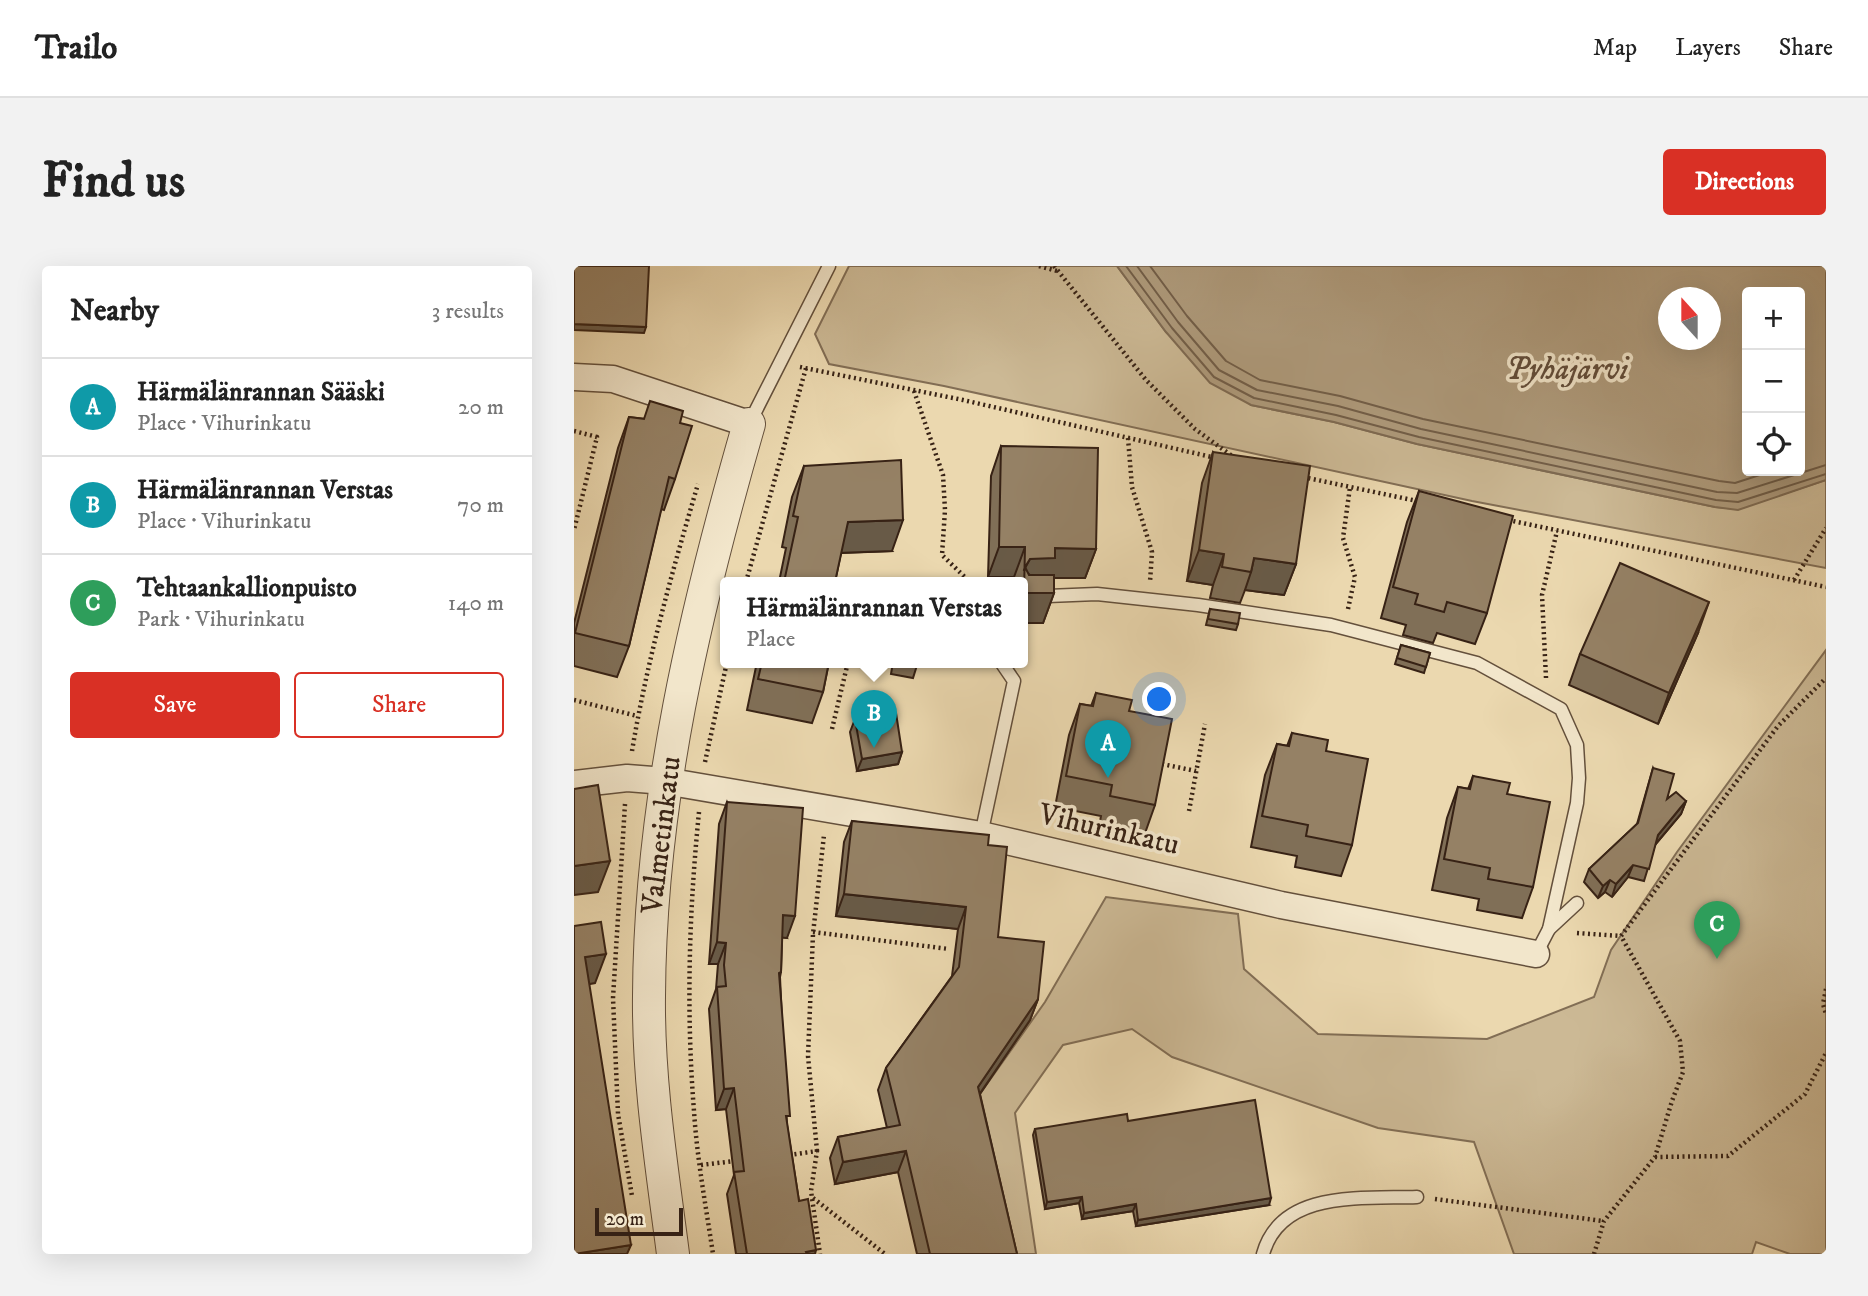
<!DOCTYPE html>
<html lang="en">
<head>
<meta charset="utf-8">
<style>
  :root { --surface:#fff; --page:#f2f2f2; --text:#222; --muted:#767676; --line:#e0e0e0; --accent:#d93025 }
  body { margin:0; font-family:"IM FELL DW Pica",serif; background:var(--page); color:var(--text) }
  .controls { position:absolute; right:21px; top:21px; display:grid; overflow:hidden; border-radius:7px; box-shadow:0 7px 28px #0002 }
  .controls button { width:63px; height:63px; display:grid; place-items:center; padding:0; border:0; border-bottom:2px solid var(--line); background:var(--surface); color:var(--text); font:35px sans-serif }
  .compass { position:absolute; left:1084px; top:21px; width:63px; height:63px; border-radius:50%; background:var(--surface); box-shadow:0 7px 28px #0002; rotate:339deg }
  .scale { position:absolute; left:21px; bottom:18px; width:88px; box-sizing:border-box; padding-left:7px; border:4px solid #372215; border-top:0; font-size:19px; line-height:24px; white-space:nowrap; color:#372215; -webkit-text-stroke:5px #f2e6cb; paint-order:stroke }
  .you { position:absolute; left:586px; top:434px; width:24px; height:24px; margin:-18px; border:5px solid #fff; border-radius:50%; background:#1a73e8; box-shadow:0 0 0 10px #1a73e833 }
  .badge { display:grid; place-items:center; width:46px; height:46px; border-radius:50%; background:var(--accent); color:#fff; font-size:23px; font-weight:700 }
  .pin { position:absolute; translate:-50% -58px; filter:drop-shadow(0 2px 4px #0008) }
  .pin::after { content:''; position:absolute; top:37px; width:24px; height:21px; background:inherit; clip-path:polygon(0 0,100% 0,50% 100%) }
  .popup { position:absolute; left:146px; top:311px; width:308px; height:91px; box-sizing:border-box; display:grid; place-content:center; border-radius:7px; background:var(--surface); filter:drop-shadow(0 2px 5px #0005); font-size:23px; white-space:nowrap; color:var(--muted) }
  .popup b { font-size:26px; color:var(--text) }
  .popup::after { content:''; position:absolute; left:50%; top:100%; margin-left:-14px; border:14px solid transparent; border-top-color:var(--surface) }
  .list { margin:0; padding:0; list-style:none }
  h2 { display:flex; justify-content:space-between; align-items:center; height:91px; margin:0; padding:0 28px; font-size:30px }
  h2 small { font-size:23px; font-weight:400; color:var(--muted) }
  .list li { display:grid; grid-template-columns:46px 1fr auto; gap:21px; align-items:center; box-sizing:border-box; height:98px; padding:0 28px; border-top:2px solid var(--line) }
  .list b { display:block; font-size:26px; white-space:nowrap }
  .list p { margin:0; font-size:23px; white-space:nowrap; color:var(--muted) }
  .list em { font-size:23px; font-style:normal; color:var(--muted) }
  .actions { display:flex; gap:14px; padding:21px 28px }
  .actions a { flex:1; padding:16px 0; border:2px solid var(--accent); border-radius:7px; text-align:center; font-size:24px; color:var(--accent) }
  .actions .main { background:var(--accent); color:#fff }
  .icon { flex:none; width:38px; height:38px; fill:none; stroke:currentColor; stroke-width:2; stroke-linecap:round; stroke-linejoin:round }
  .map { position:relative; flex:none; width:1252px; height:988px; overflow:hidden; border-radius:7px }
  header { display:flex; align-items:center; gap:42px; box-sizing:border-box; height:98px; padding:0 35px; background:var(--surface); border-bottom:2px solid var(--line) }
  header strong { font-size:33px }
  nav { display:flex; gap:38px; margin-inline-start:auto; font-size:24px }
  .intro { display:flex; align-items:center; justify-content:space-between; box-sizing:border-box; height:168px; padding:0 42px }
  h1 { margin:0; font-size:49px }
  .button { padding:18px 32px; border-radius:7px; background:var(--accent); color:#fff; font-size:24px; font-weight:700 }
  main { display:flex; gap:42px; padding:0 42px }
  aside { flex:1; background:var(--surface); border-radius:7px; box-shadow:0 7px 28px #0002 }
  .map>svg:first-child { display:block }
  .green { fill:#ccb995; stroke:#826e55; stroke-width:2 }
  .water { fill:#ae9a7b; stroke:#7e6a52; stroke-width:2; fill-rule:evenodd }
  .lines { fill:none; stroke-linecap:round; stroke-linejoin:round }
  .shore { stroke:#725e48; stroke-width:2 }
  .service-casing { stroke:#64503c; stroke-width:15 }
  .minor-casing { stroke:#64503c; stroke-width:29 }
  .tertiary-casing { stroke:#64503c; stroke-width:34 }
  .path { stroke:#372215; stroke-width:4.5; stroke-dasharray:2 3.5; stroke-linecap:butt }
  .service { stroke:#f2e6cb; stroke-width:12 }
  .minor { stroke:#f2e6cb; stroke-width:26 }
  .tertiary { stroke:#f2e6cb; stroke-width:32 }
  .wall { fill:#806f57; stroke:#372215; stroke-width:2 }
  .shaded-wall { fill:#685a47; stroke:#372215; stroke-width:2 }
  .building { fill:#958165; stroke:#372215; stroke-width:2 }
  .labels { text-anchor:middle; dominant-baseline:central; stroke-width:7; stroke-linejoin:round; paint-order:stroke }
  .street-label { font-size:30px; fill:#372215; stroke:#f2e6cb }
  .water-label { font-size:32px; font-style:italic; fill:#614c39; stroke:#f2e6cb }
</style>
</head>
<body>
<header>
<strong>Trailo</strong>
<nav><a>Map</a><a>Layers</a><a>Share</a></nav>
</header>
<div class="intro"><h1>Find us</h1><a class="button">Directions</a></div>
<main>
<aside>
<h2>Nearby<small>3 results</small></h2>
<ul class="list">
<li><span class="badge" style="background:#0f9aa8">A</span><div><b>Härmälänrannan Sääski</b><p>Place · Vihurinkatu</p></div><em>20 m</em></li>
<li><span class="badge" style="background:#0f9aa8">B</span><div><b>Härmälänrannan Verstas</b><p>Place · Vihurinkatu</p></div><em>70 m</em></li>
<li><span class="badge" style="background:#2e9e5b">C</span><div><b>Tehtaankallionpuisto</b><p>Park · Vihurinkatu</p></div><em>140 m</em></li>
</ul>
<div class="actions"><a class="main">Save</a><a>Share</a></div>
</aside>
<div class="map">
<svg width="1252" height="988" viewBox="0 0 1252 988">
  <rect width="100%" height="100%" fill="#ebd8af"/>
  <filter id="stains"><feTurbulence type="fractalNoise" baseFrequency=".00286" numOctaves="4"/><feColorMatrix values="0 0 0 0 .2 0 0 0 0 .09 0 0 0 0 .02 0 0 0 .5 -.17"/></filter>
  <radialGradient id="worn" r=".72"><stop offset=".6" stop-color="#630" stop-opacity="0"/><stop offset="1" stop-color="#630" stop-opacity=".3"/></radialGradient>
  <g class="green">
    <polygon points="275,0 543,0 592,66 677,139 760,156 843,178 1141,241 1164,243 1252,214 1252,302 898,235 370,120 255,98 241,68"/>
    <polygon points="1252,384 1252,988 1216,988 1182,976 1178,988 940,988 900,876 804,862 598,791 558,763 489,779 441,847 462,988 433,988 396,842 471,736 532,631 664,648 670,703 744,768 913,773 1020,731 1037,684 1103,586"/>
  </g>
  <path class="water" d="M543,0h709v214l-88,30 -23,-3 -298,-63 -83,-22 -83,-17 -41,-22 -44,-51zM1173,26h53v179h-53zM1094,32h42v42h-42z"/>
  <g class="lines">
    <g class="shore">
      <polyline points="552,0 598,62 640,111 680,132 762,149 845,171 1142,234 1164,236 1252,208"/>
      <polyline points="563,0 604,56 645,104 683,124 764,140 847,163 1143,226 1163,227 1252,199"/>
      <polyline points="576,0 613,50 652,95 686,114 766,130 849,153 1145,215 1161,217 1198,205"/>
    </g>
    <defs>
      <g id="service">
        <polyline points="175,158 255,0"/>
        <polyline points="449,331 523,328 624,339 757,359 903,397 987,443 1003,479 1005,512 1003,537 975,663 962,688"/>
        <polyline points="407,569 440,415 427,396"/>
        <polyline points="975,663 1003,637"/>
        <path d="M689,988c18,-65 101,-55 154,-57"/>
      </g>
      <g id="minor">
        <polyline points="0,111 39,113 175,158"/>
        <polyline points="0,518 53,512 91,515 407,569 707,639 962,688"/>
      </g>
      <path id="tertiary" d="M99,988c-11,-86 -25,-172 -24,-258 1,-196 46,-385 100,-572"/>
    </defs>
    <use href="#service" class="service-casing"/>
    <use href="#minor" class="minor-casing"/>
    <use href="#tertiary" class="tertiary-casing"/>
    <g class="path">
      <polyline points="465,0 483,5"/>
      <polyline points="480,0 572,114 621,163 658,190"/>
      <polyline points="226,101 389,134 642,192"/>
      <polyline points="340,125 369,209 371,244 368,289 396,316"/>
      <polyline points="0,165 23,171 0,264"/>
      <polyline points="554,172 558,221 578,286 576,316"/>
      <polyline points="729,211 843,235"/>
      <polyline points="934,254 1252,321"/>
      <polyline points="1220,314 1252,262"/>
      <polyline points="172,316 232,102"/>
      <polyline points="774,343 781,311 769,272 776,221"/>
      <polyline points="972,412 968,329 983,265"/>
      <polyline points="0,434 63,450"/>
      <polyline points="258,463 274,396"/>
      <path d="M58,485c15,-90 40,-179 66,-267"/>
      <polyline points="131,496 153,396"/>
      <polyline points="588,498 622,505"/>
      <polyline points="51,538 39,732 44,848 58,930"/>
      <polyline points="615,545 631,458"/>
      <path d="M125,546c-10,100 -13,199 -5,299 3,48 12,96 19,143"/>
      <polyline points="239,666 375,683"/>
      <polyline points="1003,667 1047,670"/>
      <polyline points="1252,723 1249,738 1252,748"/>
      <polyline points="243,885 234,790 239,668 250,569"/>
      <polyline points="215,889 243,885 237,925 246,988"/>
      <polyline points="1081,891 1154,890 1231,828 1252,787"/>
      <polyline points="127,899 161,895"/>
      <polyline points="239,932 311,988"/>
      <polyline points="861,933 1029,955"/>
      <polyline points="1020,988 1030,955 1081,891 1098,835 1109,806 1106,775 1047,670 1204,460 1252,412"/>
    </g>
    <use href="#service" class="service"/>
    <use href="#minor" class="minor"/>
    <use href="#tertiary" class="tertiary"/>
  </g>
  <g class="wall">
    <polygon points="55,151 106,157 101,213 90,244 87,243 55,380 43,411 0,400 0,357 44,182"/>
    <polygon points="427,180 522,283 511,312 480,312 480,327 469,357 449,357 449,316 440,316 440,311 414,311 417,210"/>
    <polygon points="639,186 722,298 710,329 671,324 666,337 636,332 639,319 613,315 628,217"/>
    <polygon points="230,200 318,285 267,287 261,316 205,316 212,282 208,281 218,231"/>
    <polygon points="845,225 913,347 901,378 863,367 859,377 829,369 832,359 807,352 833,256"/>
    <polygon points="636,343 664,358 662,364 632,359"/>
    <polygon points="1124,367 1084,458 995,419 1006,388"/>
    <polygon points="827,379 856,387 850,407 821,398"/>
    <polygon points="183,396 255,396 249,426 238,457 173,444"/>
    <polygon points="319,396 344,396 339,412 317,408"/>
    <polygon points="522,427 555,445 581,539 570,570 525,561 527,550 481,541 495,469 506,438 517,440"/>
    <polygon points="281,453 328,486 324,498 283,505 276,466"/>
    <polygon points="718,467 752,485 778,579 767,610 721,601 723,590 677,581 691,509 703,478 713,480"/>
    <polygon points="1079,502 1093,533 1112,535 1107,548 1081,579 1070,615 1054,611 1038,631 1031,626 1024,632 1010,616 1015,603 1063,558"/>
    <polygon points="899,510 933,528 959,621 948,652 903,644 905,633 858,624 873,552 884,521 894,523"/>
    <polygon points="153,536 213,672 208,671 207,706 206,711 213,859 225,935 241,988 162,988 153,928 160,909 152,843 142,844 135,743 142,723 144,698 135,698 145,558"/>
    <polygon points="278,555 414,579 424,671 464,733 456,754 406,828 443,988 343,988 324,906 261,918 256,892 264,871 313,862 304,824 312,802 378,710 384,663 262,650 270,576"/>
    <polygon points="554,855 695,939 562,960 559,945 508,953 505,937 471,943 459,869 461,863"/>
  </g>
  <g class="shaded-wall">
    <polygon points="0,58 72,61 70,67 0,64"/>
    <polygon points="329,254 318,285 263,287 274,256"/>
    <polygon points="425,281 451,281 440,311 414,311"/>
    <polygon points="481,282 522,283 511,312 473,312 470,321 450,304 456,293"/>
    <polygon points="625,284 650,288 639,319 613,315"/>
    <polygon points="680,292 722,298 710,329 671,324 677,306"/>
    <polygon points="450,327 480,327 469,357 449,357"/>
    <polygon points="1135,336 1124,367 1084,458 1095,427"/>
    <polygon points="328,486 324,498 283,505 288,493"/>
    <polygon points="1112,535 1107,548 1079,581 1084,569"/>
    <polygon points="36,595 24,626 0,629 0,600"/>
    <polygon points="1059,599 1054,611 1038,631 1042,618"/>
    <polygon points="1036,614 1031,626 1024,632 1029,620"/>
    <polygon points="270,628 392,641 384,663 262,650"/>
    <polygon points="209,649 221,650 213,672 201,671"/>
    <polygon points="143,676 152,677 144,698 135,698"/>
    <polygon points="32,688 21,717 0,721 11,691"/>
    <polygon points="464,733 456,754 396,842 404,821"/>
    <polygon points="160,822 152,843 142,844 150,823"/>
    <polygon points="332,885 324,906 261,918 269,896"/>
    <polygon points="508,931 505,937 471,943 473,936"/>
    <polygon points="697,932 695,939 562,960 564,954"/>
    <polygon points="562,938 559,945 508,953 510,947"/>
    <polygon points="57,979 53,988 0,988"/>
    <polygon points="242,984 241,988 232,988 232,986"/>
  </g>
  <g class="building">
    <polygon points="0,0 75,0 72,61 0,58"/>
    <polygon points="76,135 109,145 106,157 118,160 101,213 95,211 55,380 1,367 55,151 70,153"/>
    <polygon points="427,180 524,182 522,283 481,282 481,292 456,293 451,301 455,309 480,309 480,327 450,327 451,281 425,281"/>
    <polygon points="639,186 736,200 722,298 680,292 677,306 648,301 650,288 625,284"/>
    <polygon points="327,194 329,254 274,256 261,316 210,316 224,251 219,250 230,200"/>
    <polygon points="845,225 939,250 913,347 873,336 870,346 841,338 844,328 819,321"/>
    <polygon points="1046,297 1135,336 1095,427 1006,388"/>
    <polygon points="636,343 666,347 664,358 634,353"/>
    <polygon points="827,379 856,387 852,401 823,392"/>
    <polygon points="188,396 255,396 249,426 184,413"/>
    <polygon points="327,396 344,396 343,399"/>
    <polygon points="522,427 558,434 555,445 598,453 581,539 536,530 538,519 492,510 506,438 519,440"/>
    <polygon points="322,447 328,486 288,493 281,453"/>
    <polygon points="718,467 754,474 752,485 794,493 778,579 732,570 734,559 688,550 703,478 715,480"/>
    <polygon points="1079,502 1100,508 1093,533 1102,526 1112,535 1084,569 1075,603 1059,599 1042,618 1036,614 1029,620 1015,603 1064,557"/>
    <polygon points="899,510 936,517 933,528 976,536 959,621 914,613 916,602 870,593 884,521 896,523"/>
    <polygon points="24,519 36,595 0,600 0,523"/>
    <polygon points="153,536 229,542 221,650 209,649 207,706 205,707 216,850 212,850 225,935 234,933 242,984 232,986 233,988 173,988 160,906 170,905 160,822 150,823 143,721 152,720 150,699 152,677 143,676"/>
    <polygon points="278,555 415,569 414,579 433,581 424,671 470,676 464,733 404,821 443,988 356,988 332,885 269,896 264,871 326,859 312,802 385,701 392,641 270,628"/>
    <polygon points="27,656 32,688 11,691 57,979 0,988 0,660"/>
    <polygon points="681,834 697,932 564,954 562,938 510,947 508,931 473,936 461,863 553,848 554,855"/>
  </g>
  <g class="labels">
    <g class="street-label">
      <text transform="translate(535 564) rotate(13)">Vihurinkatu</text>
      <text transform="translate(88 569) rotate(-83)">Valmetinkatu</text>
    </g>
    <g class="water-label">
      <text x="993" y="104">Pyhäjärvi</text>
    </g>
  </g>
  <rect width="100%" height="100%" filter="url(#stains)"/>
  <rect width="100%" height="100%" fill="url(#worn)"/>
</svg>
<div class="controls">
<button>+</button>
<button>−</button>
<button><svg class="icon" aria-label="locate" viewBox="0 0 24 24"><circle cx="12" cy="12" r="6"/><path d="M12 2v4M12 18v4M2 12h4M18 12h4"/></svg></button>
</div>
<svg class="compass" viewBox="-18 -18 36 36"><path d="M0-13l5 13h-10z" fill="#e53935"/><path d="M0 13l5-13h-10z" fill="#767676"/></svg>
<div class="scale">20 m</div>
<div class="you"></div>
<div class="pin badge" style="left:534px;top:512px;background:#0f9aa8">A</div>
<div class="pin badge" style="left:300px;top:482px;background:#0f9aa8">B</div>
<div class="popup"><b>Härmälänrannan Verstas</b>Place</div>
<div class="pin badge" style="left:1143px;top:693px;background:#2e9e5b">C</div>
</div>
</main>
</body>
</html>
